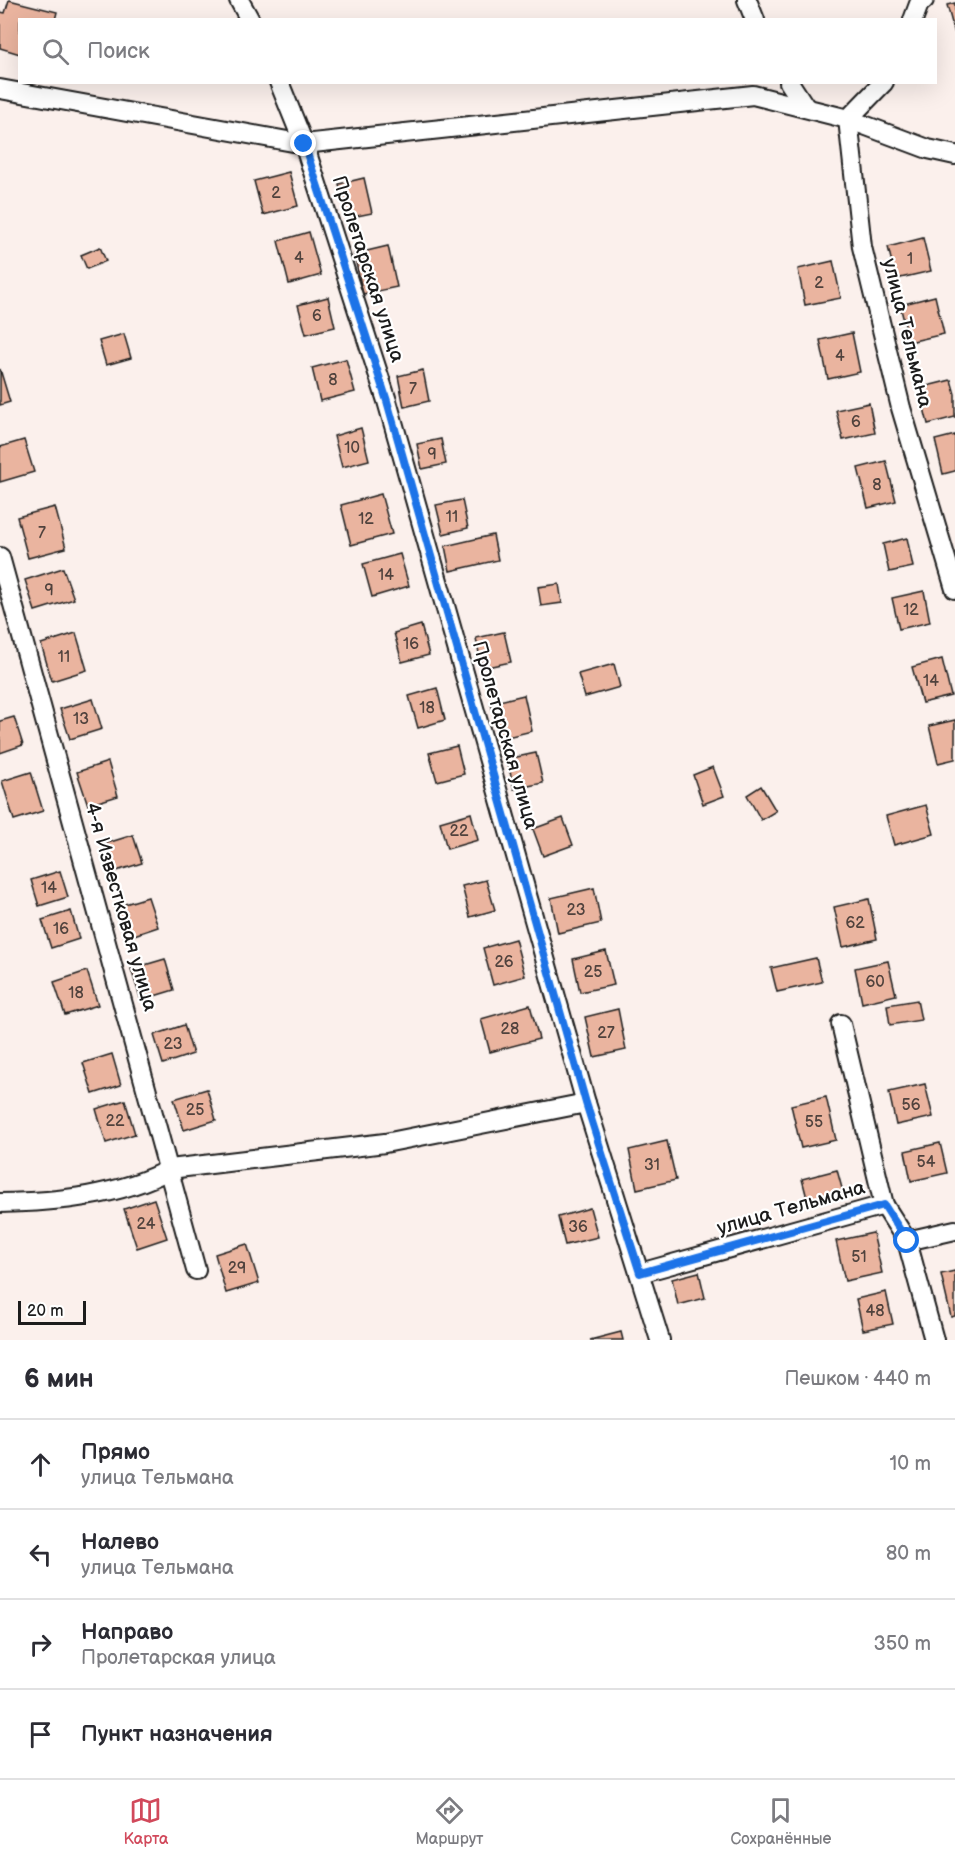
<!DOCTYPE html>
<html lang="ru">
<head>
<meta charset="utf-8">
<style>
  :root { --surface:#fff; --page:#f2f2f3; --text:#2b2b33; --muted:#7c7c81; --line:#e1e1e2; --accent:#d1495b }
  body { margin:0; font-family:"Balsamiq Sans",sans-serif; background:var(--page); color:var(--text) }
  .scale { position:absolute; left:18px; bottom:15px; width:68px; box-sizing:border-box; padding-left:6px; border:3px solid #1c1c1c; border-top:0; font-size:16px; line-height:21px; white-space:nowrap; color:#1c1c1c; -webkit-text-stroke:4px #fff; paint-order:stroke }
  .stop { position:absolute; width:18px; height:18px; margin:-14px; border:4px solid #1a73e8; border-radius:50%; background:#fff }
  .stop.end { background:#1a73e8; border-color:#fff; box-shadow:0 2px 6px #0008 }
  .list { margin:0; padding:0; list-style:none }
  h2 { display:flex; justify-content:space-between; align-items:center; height:78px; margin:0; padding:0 24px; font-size:26px }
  h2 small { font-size:20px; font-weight:400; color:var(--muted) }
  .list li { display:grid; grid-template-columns:39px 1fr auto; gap:18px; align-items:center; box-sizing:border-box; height:90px; padding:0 24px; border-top:2px solid var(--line) }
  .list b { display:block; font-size:22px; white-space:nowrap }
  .list p { margin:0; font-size:20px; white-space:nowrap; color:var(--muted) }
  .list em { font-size:20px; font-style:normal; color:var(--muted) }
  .icon { flex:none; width:33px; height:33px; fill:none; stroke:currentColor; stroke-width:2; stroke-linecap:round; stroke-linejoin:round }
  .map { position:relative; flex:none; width:955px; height:1340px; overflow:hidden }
  .search { position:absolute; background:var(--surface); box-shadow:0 6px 24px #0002; left:18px; right:18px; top:18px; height:66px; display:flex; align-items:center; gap:15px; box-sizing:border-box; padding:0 21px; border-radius:0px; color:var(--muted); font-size:22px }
  .sheet { height:438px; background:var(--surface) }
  nav { display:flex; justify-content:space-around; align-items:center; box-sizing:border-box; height:84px; border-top:2px solid var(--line); background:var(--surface); font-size:16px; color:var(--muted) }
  nav a { display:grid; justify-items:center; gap:3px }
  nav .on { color:var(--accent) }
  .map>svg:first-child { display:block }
  .building { fill:#eab49f; stroke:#1c1c1c; stroke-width:1.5 }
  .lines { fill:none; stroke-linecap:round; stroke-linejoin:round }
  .street-casing { stroke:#1c1c1c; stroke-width:22 }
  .street { stroke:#fff; stroke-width:18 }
  .route { stroke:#1a73e8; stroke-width:8 }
  .labels { text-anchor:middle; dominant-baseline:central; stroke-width:4.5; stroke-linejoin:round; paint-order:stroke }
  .number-label { font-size:16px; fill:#50423d }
  .street-label { font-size:20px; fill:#1c1c1c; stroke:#fff }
</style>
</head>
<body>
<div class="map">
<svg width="955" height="1340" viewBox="0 0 955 1340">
  <rect width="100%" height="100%" fill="#fbf0ec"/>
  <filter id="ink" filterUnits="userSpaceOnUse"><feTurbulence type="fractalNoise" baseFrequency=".0167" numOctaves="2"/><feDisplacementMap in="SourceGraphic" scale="12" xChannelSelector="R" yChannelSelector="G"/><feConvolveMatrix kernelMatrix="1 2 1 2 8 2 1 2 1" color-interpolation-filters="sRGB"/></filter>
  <g filter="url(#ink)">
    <g class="building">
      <polygon points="9,0 57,12 55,20 20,20 20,54 0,48 0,12 5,13"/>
      <polygon points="955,3 955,34 947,5"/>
      <polygon points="289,172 298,206 263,215 254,181"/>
      <polygon points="364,178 372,213 347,218 339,184"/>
      <polygon points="309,232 321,275 289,284 278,241"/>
      <polygon points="923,238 931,271 896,279 888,247"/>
      <polygon points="388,246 397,287 363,294 354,254"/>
      <polygon points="100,247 106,261 87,269 81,255"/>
      <polygon points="833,261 841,298 805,305 798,269"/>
      <polygon points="935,296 944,334 909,342 900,305"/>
      <polygon points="328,297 335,327 306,334 298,305"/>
      <polygon points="852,333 860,372 828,379 820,340"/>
      <polygon points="124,334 131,358 106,365 99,341"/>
      <polygon points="346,359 355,392 320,401 312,368"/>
      <polygon points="0,369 10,402 0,405"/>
      <polygon points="423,370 429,401 404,407 398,376"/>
      <polygon points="951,380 955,394 955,417 928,424 919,388"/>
      <polygon points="869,403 875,433 843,440 836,410"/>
      <polygon points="361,428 369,460 342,467 334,436"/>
      <polygon points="955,435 955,471 943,474 935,440"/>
      <polygon points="441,439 446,464 422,469 417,444"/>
      <polygon points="24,440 34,472 0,482 0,447"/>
      <polygon points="886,461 896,501 868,508 858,468"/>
      <polygon points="381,494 392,534 351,545 341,505"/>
      <polygon points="462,500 468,528 443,534 436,505"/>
      <polygon points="55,507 66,548 28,558 17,517"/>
      <polygon points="493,535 498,560 450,571 445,546"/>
      <polygon points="907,538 913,567 889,572 883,544"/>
      <polygon points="400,554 409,586 372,597 363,564"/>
      <polygon points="63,568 74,599 35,611 25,580"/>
      <polygon points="559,584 562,603 541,606 538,587"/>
      <polygon points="924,591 930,622 899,629 892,598"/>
      <polygon points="421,625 429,655 402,662 394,633"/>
      <polygon points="504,632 511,662 482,668 476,638"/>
      <polygon points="76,633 87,670 52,681 41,644"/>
      <polygon points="942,659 951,696 922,703 912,667"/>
      <polygon points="614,664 620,687 585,697 578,674"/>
      <polygon points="437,688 445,720 418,728 409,696"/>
      <polygon points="524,695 532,731 499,739 491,703"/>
      <polygon points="93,699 102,729 70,739 60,709"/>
      <polygon points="14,717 23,745 0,753 0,721"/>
      <polygon points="955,720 955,759 938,763 929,726"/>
      <polygon points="457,746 464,774 437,781 429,753"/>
      <polygon points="536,753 543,783 514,789 507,759"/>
      <polygon points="108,762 118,796 88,805 77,772"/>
      <polygon points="713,767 724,796 703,804 693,775"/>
      <polygon points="31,772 43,811 14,820 2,781"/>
      <polygon points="761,786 776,811 761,820 747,795"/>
      <polygon points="926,805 934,834 894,845 886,816"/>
      <polygon points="471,813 478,840 447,849 440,822"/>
      <polygon points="563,818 573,845 543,856 533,829"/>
      <polygon points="133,835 142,863 113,872 104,844"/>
      <polygon points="60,871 68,897 39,906 31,880"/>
      <polygon points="486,880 495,910 470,917 462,886"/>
      <polygon points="594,888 601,923 558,933 551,898"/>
      <polygon points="148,897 158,927 125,938 115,907"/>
      <polygon points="869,899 877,939 843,947 834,907"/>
      <polygon points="71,911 79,939 51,948 42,920"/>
      <polygon points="515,939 525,976 493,985 483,948"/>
      <polygon points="606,951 614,985 580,992 573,959"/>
      <polygon points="816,958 822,982 777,992 771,968"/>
      <polygon points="165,959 174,990 141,1000 131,969"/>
      <polygon points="888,961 896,995 862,1003 855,968"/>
      <polygon points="87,971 98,1005 65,1015 54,982"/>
      <polygon points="917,1000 921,1020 890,1025 887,1005"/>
      <polygon points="530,1005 539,1039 490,1052 481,1019"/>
      <polygon points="618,1009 626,1050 594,1057 585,1017"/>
      <polygon points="184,1025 193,1054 163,1064 154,1035"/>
      <polygon points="112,1054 121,1085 93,1094 83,1063"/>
      <polygon points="925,1084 933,1117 896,1125 889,1092"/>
      <polygon points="207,1089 216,1120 184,1130 174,1099"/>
      <polygon points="826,1097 836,1140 801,1148 791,1105"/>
      <polygon points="125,1100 135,1134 106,1143 96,1109"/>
      <polygon points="667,1141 676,1180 637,1189 629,1150"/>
      <polygon points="940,1143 947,1173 911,1181 905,1151"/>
      <polygon points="837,1170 843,1192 808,1202 802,1179"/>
      <polygon points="154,1199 167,1238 137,1248 124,1209"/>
      <polygon points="590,1208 598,1237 565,1245 558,1217"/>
      <polygon points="873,1233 882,1273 845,1281 836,1241"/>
      <polygon points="247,1244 259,1283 226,1293 215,1254"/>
      <polygon points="955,1271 955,1316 951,1317 941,1274"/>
      <polygon points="699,1272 705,1298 678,1305 672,1279"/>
      <polygon points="886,1292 893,1324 863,1330 856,1299"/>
      <polygon points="621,1332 623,1340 590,1340"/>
    </g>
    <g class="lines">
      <defs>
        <g id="street">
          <polyline points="239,0 250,20"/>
          <polyline points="747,0 755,20"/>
          <polyline points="913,20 919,4 924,0"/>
          <polyline points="279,82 304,144 387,401 586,1103 660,1340"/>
          <polyline points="789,82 806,108"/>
          <polyline points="884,82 848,119 862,247 901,408 955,589"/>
          <polyline points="0,89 304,144 753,95 848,119 928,149 955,155"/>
          <polyline points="0,557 196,1270"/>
          <polyline points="841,1024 884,1205"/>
          <path d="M0,1203c57,-1 120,-7 170,-34l215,-26 201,-40"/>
          <polyline points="907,1241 955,1230"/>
          <polyline points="640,1273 884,1205 907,1241 934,1340"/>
        </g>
      </defs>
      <use href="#street" class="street-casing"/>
      <use href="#street" class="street"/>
    </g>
  </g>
  <g class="lines" filter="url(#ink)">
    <polyline class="route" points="304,144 387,401 586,1103 640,1273 884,1205 907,1241"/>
  </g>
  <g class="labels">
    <g class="number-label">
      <text x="276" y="193">2</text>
      <text x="299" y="258">4</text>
      <text x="910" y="259">1</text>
      <text x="819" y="283">2</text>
      <text x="317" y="316">6</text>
      <text x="840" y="356">4</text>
      <text x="333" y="380">8</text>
      <text x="413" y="389">7</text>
      <text x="856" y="422">6</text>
      <text x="352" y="448">10</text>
      <text x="432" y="454">9</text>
      <text x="877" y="485">8</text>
      <text x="452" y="517">11</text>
      <text x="366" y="519">12</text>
      <text x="42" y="533">7</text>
      <text x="386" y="575">14</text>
      <text x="49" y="590">9</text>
      <text x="911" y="610">12</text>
      <text x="411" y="644">16</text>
      <text x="64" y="657">11</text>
      <text x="931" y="681">14</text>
      <text x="427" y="708">18</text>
      <text x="81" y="719">13</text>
      <text x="459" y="831">22</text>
      <text x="49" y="888">14</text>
      <text x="576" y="910">23</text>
      <text x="855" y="923">62</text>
      <text x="61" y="929">16</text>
      <text x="504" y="962">26</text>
      <text x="593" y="972">25</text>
      <text x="875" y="982">60</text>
      <text x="76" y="993">18</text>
      <text x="510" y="1029">28</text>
      <text x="606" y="1033">27</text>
      <text x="173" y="1044">23</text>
      <text x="911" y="1105">56</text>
      <text x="195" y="1110">25</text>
      <text x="115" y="1121">22</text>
      <text x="814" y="1122">55</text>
      <text x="926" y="1162">54</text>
      <text x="652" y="1165">31</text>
      <text x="146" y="1224">24</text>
      <text x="578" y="1227">36</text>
      <text x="859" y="1257">51</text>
      <text x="237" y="1268">29</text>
      <text x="875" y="1311">48</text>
    </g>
    <g class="street-label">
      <text transform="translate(368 269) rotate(72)">Пролетарская улица</text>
      <text transform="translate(907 333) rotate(76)">улица Тельмана</text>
      <text transform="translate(505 735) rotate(74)">Пролетарская улица</text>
      <text transform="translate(121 907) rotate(74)">4-я Известковая улица</text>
      <text transform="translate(791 1208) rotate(-16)">улица Тельмана</text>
    </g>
  </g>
</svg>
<div class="scale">20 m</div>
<div class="stop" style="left:907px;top:1241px"></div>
<div class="stop end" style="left:304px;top:144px"></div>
<div class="search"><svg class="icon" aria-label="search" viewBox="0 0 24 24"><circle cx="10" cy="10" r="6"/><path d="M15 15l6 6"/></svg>Поиск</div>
</div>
<section class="sheet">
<h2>6 мин<small>Пешком · 440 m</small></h2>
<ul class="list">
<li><svg class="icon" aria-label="ahead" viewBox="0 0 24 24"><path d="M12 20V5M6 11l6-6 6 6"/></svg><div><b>Прямо</b><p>улица Тельмана</p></div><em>10 m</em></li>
<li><svg class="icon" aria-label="left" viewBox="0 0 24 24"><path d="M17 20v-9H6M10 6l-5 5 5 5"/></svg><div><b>Налево</b><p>улица Тельмана</p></div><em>80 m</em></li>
<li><svg class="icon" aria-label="right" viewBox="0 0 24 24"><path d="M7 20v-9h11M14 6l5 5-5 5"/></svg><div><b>Направо</b><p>Пролетарская улица</p></div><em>350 m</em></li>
<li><svg class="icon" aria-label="arrive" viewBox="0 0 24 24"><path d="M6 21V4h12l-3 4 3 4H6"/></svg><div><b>Пункт назначения</b></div></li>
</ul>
</section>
<nav>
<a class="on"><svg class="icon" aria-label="map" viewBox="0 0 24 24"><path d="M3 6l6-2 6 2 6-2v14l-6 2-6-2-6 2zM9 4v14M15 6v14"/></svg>Карта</a>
<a><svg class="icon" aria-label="directions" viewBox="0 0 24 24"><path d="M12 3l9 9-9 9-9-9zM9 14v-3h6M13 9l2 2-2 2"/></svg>Маршрут</a>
<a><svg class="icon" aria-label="saved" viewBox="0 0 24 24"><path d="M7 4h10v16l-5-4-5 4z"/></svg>Сохранённые</a>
</nav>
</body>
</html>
